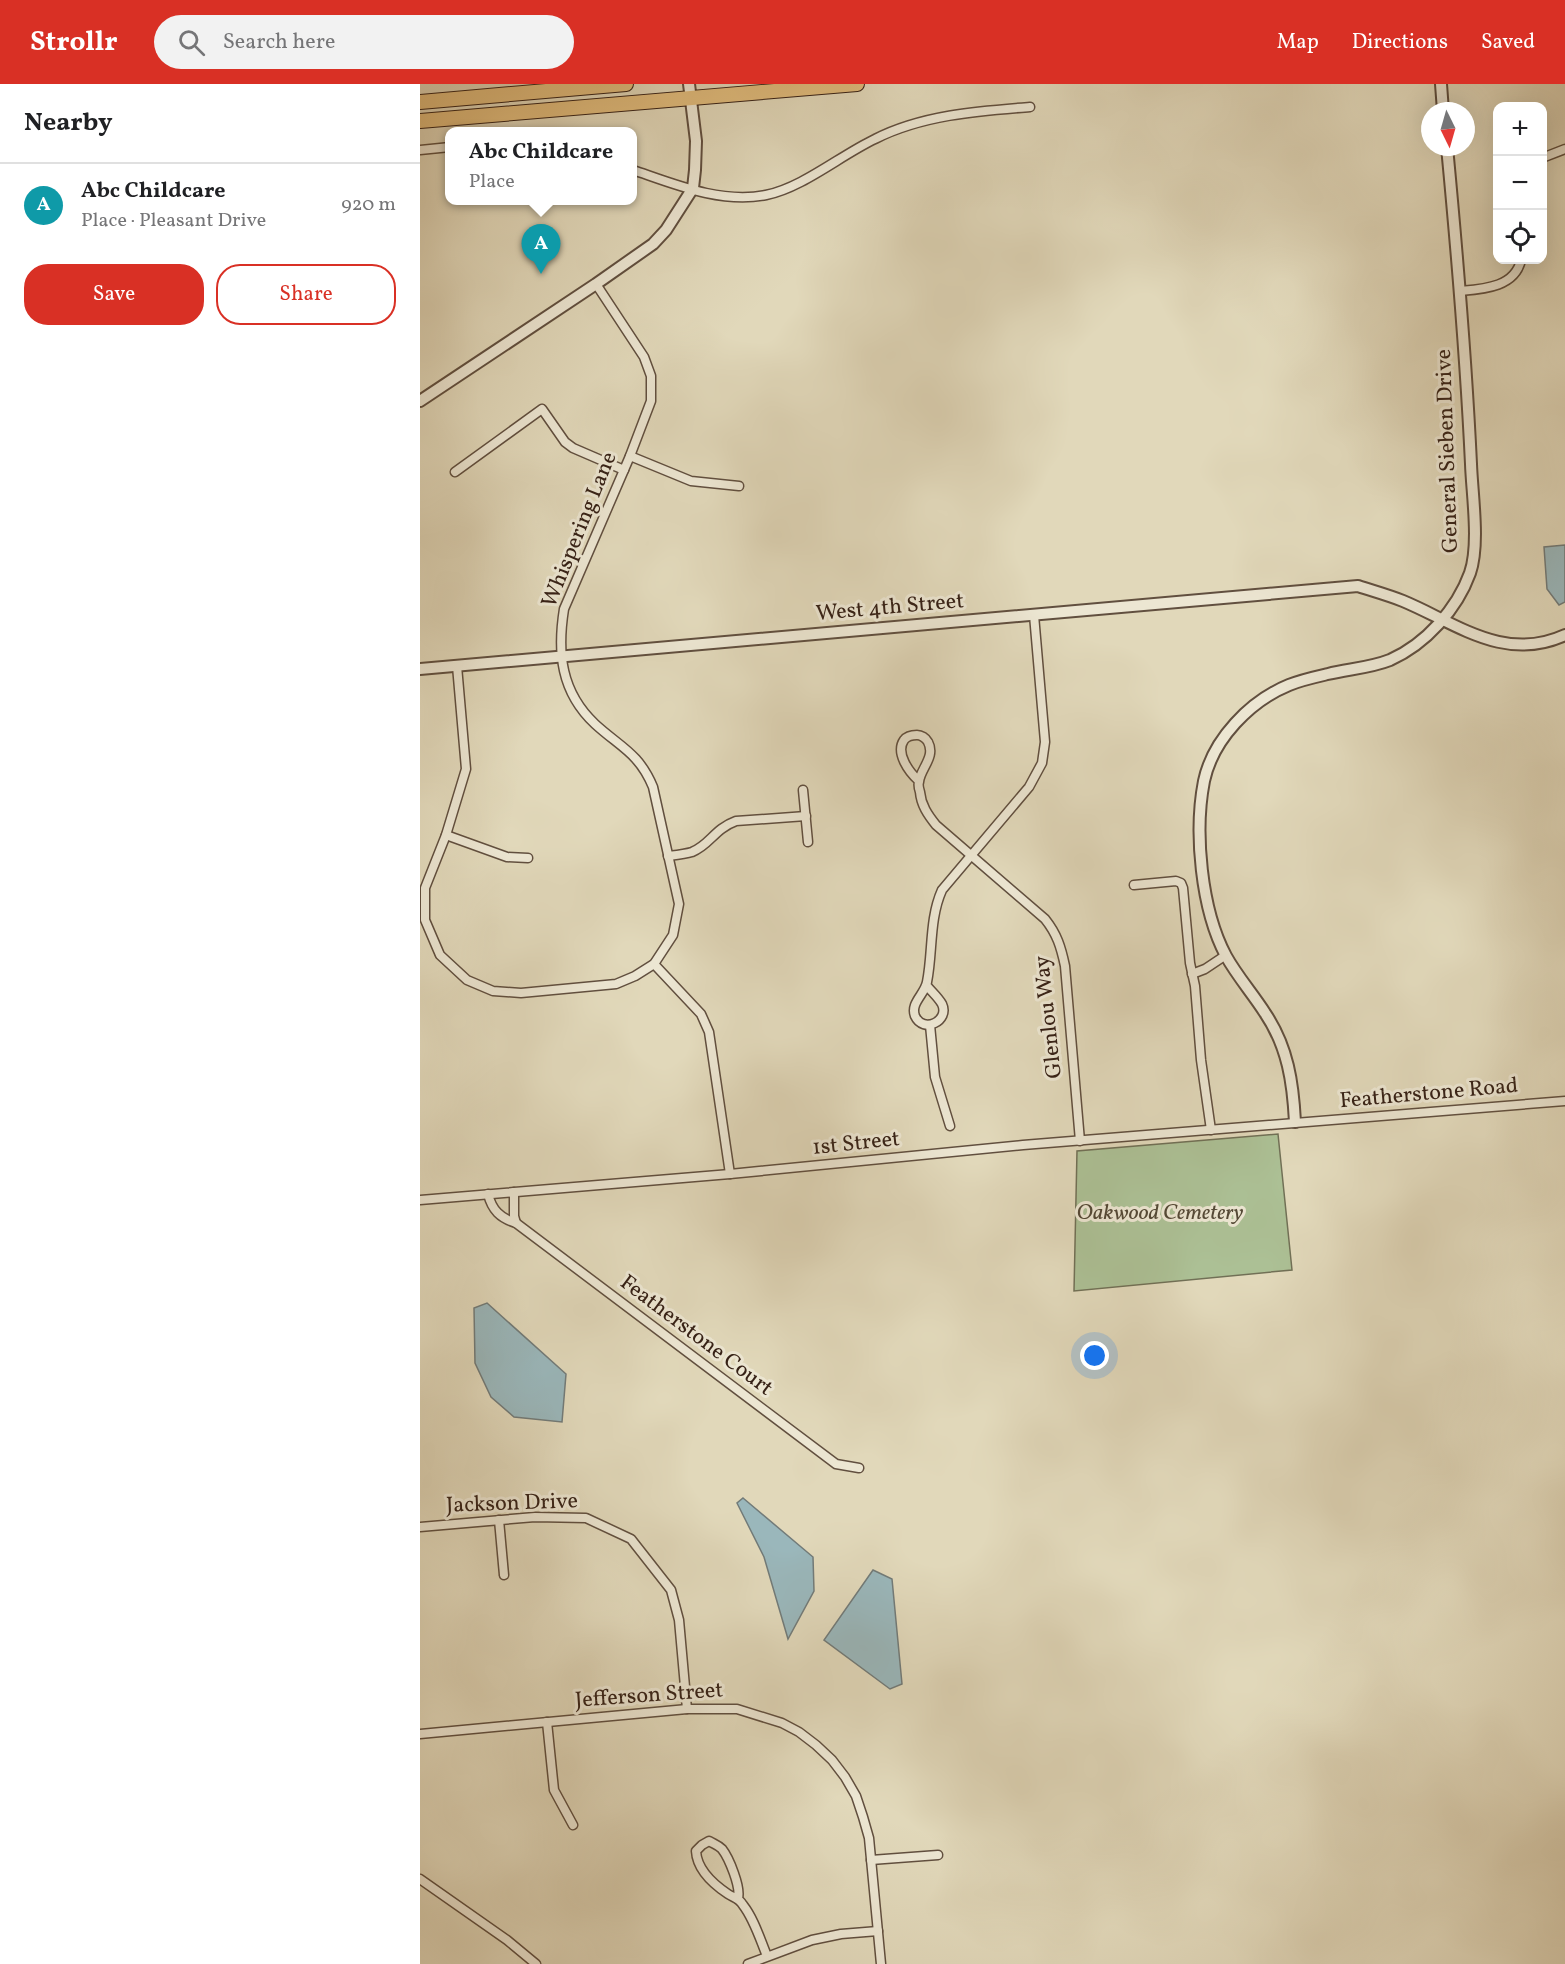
<!DOCTYPE html>
<html lang="en">
<head>
<meta charset="utf-8">
<style>
  :root { --surface:#fff; --page:#f2f2f2; --text:#202124; --muted:#757577; --line:#e0e0e0; --accent:#d93025 }
  body { margin:0; font-family:Vollkorn,serif; background:var(--page); color:var(--text) }
  .controls { position:absolute; right:18px; top:18px; display:grid; overflow:hidden; border-radius:12px; box-shadow:0 6px 24px #0002 }
  .controls button { width:54px; height:54px; display:grid; place-items:center; padding:0; border:0; border-bottom:2px solid var(--line); background:var(--surface); color:var(--text); font:30px sans-serif }
  .compass { position:absolute; left:1001px; top:18px; width:54px; height:54px; border-radius:50%; background:var(--surface); box-shadow:0 6px 24px #0002; rotate:175deg }
  .you { position:absolute; left:675px; top:1272px; width:21px; height:21px; margin:-15px; border:4px solid #fff; border-radius:50%; background:#1a73e8; box-shadow:0 0 0 9px #1a73e833 }
  .badge { display:grid; place-items:center; width:39px; height:39px; border-radius:50%; background:var(--accent); color:#fff; font-size:20px; font-weight:700 }
  .pin { position:absolute; translate:-50% -50px; filter:drop-shadow(0 2px 3px #0008) }
  .pin::after { content:''; position:absolute; top:32px; width:21px; height:18px; background:inherit; clip-path:polygon(0 0,100% 0,50% 100%) }
  .popup { position:absolute; left:25px; top:43px; width:192px; height:78px; box-sizing:border-box; display:grid; place-content:center; border-radius:12px; background:var(--surface); filter:drop-shadow(0 2px 4px #0005); font-size:20px; white-space:nowrap; color:var(--muted) }
  .popup b { font-size:22px; color:var(--text) }
  .popup::after { content:''; position:absolute; left:50%; top:100%; margin-left:-12px; border:12px solid transparent; border-top-color:var(--surface) }
  .list { margin:0; padding:0; list-style:none }
  h2 { display:flex; justify-content:space-between; align-items:center; height:78px; margin:0; padding:0 24px; font-size:26px }
  h2 small { font-size:20px; font-weight:400; color:var(--muted) }
  .list li { display:grid; grid-template-columns:39px 1fr auto; gap:18px; align-items:center; box-sizing:border-box; height:84px; padding:0 24px; border-top:2px solid var(--line) }
  .list b { display:block; font-size:22px; white-space:nowrap }
  .list p { margin:0; font-size:20px; white-space:nowrap; color:var(--muted) }
  .list em { font-size:20px; font-style:normal; color:var(--muted) }
  .actions { display:flex; gap:12px; padding:18px 24px }
  .actions a { flex:1; padding:14px 0; border:2px solid var(--accent); border-radius:24px; text-align:center; font-size:21px; color:var(--accent) }
  .actions .main { background:var(--accent); color:#fff }
  .icon { flex:none; width:33px; height:33px; fill:none; stroke:currentColor; stroke-width:2; stroke-linecap:round; stroke-linejoin:round }
  .map { position:relative; flex:none; width:1145px; height:1880px; overflow:hidden }
  header { display:flex; align-items:center; gap:36px; box-sizing:border-box; height:84px; padding:0 30px; background:var(--accent); color:#fff }
  header strong { font-size:28px }
  nav { display:flex; gap:33px; margin-inline-start:auto; font-size:21px }
  .search { width:420px; height:54px; background:var(--page); display:flex; align-items:center; gap:15px; box-sizing:border-box; padding:0 21px; border-radius:33px; color:var(--muted); font-size:22px }
  main { display:flex }
  aside { flex:1; background:var(--surface) }
  .map>svg:first-child { display:block }
  .green { fill:#acc095; stroke:#717056; stroke-width:1.5 }
  .water { fill:#9ab7bb; stroke:#727b79; stroke-width:1.5 }
  .lines { fill:none; stroke-linecap:round; stroke-linejoin:round }
  .minor-casing { stroke:#614f3f; stroke-width:11 }
  .tertiary-casing { stroke:#614f3f; stroke-width:14 }
  .trunk-casing { stroke:#362116; stroke-width:16 }
  .minor { stroke:#ece6d2; stroke-width:8 }
  .tertiary { stroke:#ece6d2; stroke-width:10 }
  .trunk { stroke:#e0bc7d; stroke-width:14 }
  .labels { text-anchor:middle; dominant-baseline:central; stroke-width:6; stroke-linejoin:round; paint-order:stroke }
  .street-label { font-size:22px; fill:#362116; stroke:#ece6d2 }
  .park-label { font-size:22px; font-style:italic; fill:#544936; stroke:#ece6d2 }
</style>
</head>
<body>
<header>
<strong>Strollr</strong>
<div class="search"><svg class="icon" aria-label="search" viewBox="0 0 24 24"><circle cx="10" cy="10" r="6"/><path d="M15 15l6 6"/></svg>Search here</div>
<nav><a>Map</a><a>Directions</a><a>Saved</a></nav>
</header>
<main>
<aside>
<h2>Nearby<small></small></h2>
<ul class="list">
<li><span class="badge" style="background:#0f9aa8">A</span><div><b>Abc Childcare</b><p>Place · Pleasant Drive</p></div><em>920 m</em></li>
</ul>
<div class="actions"><a class="main">Save</a><a>Share</a></div>
</aside>
<div class="map">
<svg width="1145" height="1880" viewBox="0 0 1145 1880">
  <rect width="100%" height="100%" fill="#e1d8ba"/>
  <filter id="stains"><feTurbulence type="fractalNoise" baseFrequency=".00333" numOctaves="4"/><feColorMatrix values="0 0 0 0 .2 0 0 0 0 .09 0 0 0 0 .02 0 0 0 .5 -.17"/></filter>
  <radialGradient id="worn" r=".72"><stop offset=".6" stop-color="#630" stop-opacity="0"/><stop offset="1" stop-color="#630" stop-opacity=".3"/></radialGradient>
  <polygon class="green" points="858,1050 872,1186 654,1207 657,1067"/>
  <g class="water">
    <polygon points="1145,461 1145,518 1139,521 1127,505 1124,463"/>
    <polygon points="67,1219 146,1290 142,1338 94,1333 71,1313 55,1279 54,1224"/>
    <polygon points="323,1414 393,1473 394,1507 368,1555 344,1473 317,1419"/>
    <polygon points="453,1486 472,1495 482,1600 470,1605 404,1556"/>
  </g>
  <g class="lines">
    <defs>
      <g id="minor">
        <polyline points="0,66 30,63"/>
        <polyline points="1122,74 1145,65"/>
        <path d="M213,86c41,14 88,34 133,25 36,-7 75,-40 109,-56 47,-24 103,-28 155,-32"/>
        <path d="M1041,207c23,-2 54,-4 60,-31"/>
        <polyline points="210,372 271,397 319,402"/>
        <polyline points="35,388 122,325 145,358 153,364 204,386"/>
        <path d="M37,582l9,103 -20,66 -21,53v32l15,35 27,25 26,11 28,2 95,-9 19,-8 19,-12 19,-29 6,-31 -26,-117c-14,-34 -33,-40 -58,-63 -34,-32 -38,-71 -31,-115l66,-153 21,-55v-25l-7,-19 -48,-73"/>
        <path d="M499,697c-10,-9 -24,-28 -15,-41 3,-4 8,-5 13,-5 4,0 9,3 11,7 8,15 -8,27 -9,40 -1,3 0,7 1,10 1,13 8,23 16,33l109,94c12,15 16,28 20,47l15,175"/>
        <polyline points="383,706 388,758"/>
        <polyline points="26,751 87,773 108,774"/>
        <path d="M248,772c8,-1 17,-2 24,-4 18,-7 22,-23 44,-31l70,-5"/>
        <polyline points="714,801 756,797 761,799 763,804 770,879 775,902 781,976 791,1046"/>
        <polyline points="234,880 281,930 289,948 310,1090"/>
        <polyline points="772,890 785,885 806,871"/>
        <path d="M507,902c4,5 11,11 15,18 8,17 -19,30 -27,12 -5,-13 10,-22 12,-34 6,-30 2,-63 15,-92l87,-103 13,-24 3,-21 -11,-127"/>
        <polyline points="510,941 515,993 530,1042"/>
        <polyline points="94,1108 94,1132 96,1139"/>
        <path d="M68,1110c4,16 12,24 28,29l320,241 23,4"/>
        <polyline points="0,1116 310,1090 603,1061 1145,1017"/>
        <polyline points="79,1436 84,1491"/>
        <polyline points="0,1443 115,1433 166,1434 211,1455 251,1506 259,1536 267,1625"/>
        <polyline points="127,1638 134,1706 153,1741"/>
        <polyline points="0,1650 267,1625 317,1625 362,1639 379,1648 396,1661 412,1676 425,1693 436,1712 443,1733 449,1754 461,1880"/>
        <polyline points="451,1776 518,1771"/>
        <polyline points="0,1795 87,1856 116,1880"/>
        <path d="M318,1814c3,-11 -9,-40 -16,-49 -4,-4 -8,-5 -13,-8l-7,4 -6,6c1,18 17,33 32,43 6,4 11,4 15,11 11,14 17,34 24,51"/>
        <polyline points="328,1880 392,1856 421,1850 458,1847"/>
      </g>
      <g id="tertiary">
        <polyline points="1021,0 1023,27"/>
        <polyline points="0,317 176,200 233,160 246,146 273,104 275,86 276,57 269,0"/>
        <path d="M0,585l938,-83c15,5 30,9 45,15 53,22 101,62 162,34"/>
        <path d="M875,1038c-2,-39 -7,-75 -30,-109 -12,-19 -28,-37 -39,-57 -25,-47 -32,-124 -22,-175 9,-42 46,-80 85,-96 12,-5 26,-8 39,-11 20,-5 42,-6 62,-14 36,-16 67,-51 80,-87 10,-29 2,-79 1,-109 -5,-106 -14,-212 -24,-317"/>
      </g>
      <g id="trunk">
        <polyline points="0,18 206,0"/>
        <polyline points="0,37 437,0"/>
      </g>
    </defs>
    <use href="#minor" class="minor-casing"/>
    <use href="#tertiary" class="tertiary-casing"/>
    <use href="#trunk" class="trunk-casing"/>
    <use href="#minor" class="minor"/>
    <use href="#tertiary" class="tertiary"/>
    <use href="#trunk" class="trunk"/>
  </g>
  <g class="labels">
    <g class="street-label">
      <text transform="translate(1028 367) rotate(-92)">General Sieben Drive</text>
      <text transform="translate(160 446) rotate(-68)">Whispering Lane</text>
      <text transform="translate(470 524) rotate(-5)">West 4th Street</text>
      <text transform="translate(629 933) rotate(-96)">Glenlou Way</text>
      <text transform="translate(1009 1010) rotate(-5)">Featherstone Road</text>
      <text transform="translate(436 1060) rotate(-6)">1st Street</text>
      <text transform="translate(276 1252) rotate(37)">Featherstone Court</text>
      <text transform="translate(92 1420) rotate(-2)">Jackson Drive</text>
      <text transform="translate(229 1612) rotate(-4)">Jefferson Street</text>
    </g>
    <g class="park-label">
      <text x="740" y="1129">Oakwood Cemetery</text>
    </g>
  </g>
  <rect width="100%" height="100%" filter="url(#stains)"/>
  <rect width="100%" height="100%" fill="url(#worn)"/>
</svg>
<div class="controls">
<button>+</button>
<button>−</button>
<button><svg class="icon" aria-label="locate" viewBox="0 0 24 24"><circle cx="12" cy="12" r="6"/><path d="M12 2v4M12 18v4M2 12h4M18 12h4"/></svg></button>
</div>
<svg class="compass" viewBox="-18 -18 36 36"><path d="M0-13l5 13h-10z" fill="#e53935"/><path d="M0 13l5-13h-10z" fill="#757577"/></svg>
<div class="you"></div>
<div class="pin badge" style="left:121px;top:190px;background:#0f9aa8">A</div>
<div class="popup"><b>Abc Childcare</b>Place</div>
</div>
</main>
</body>
</html>
